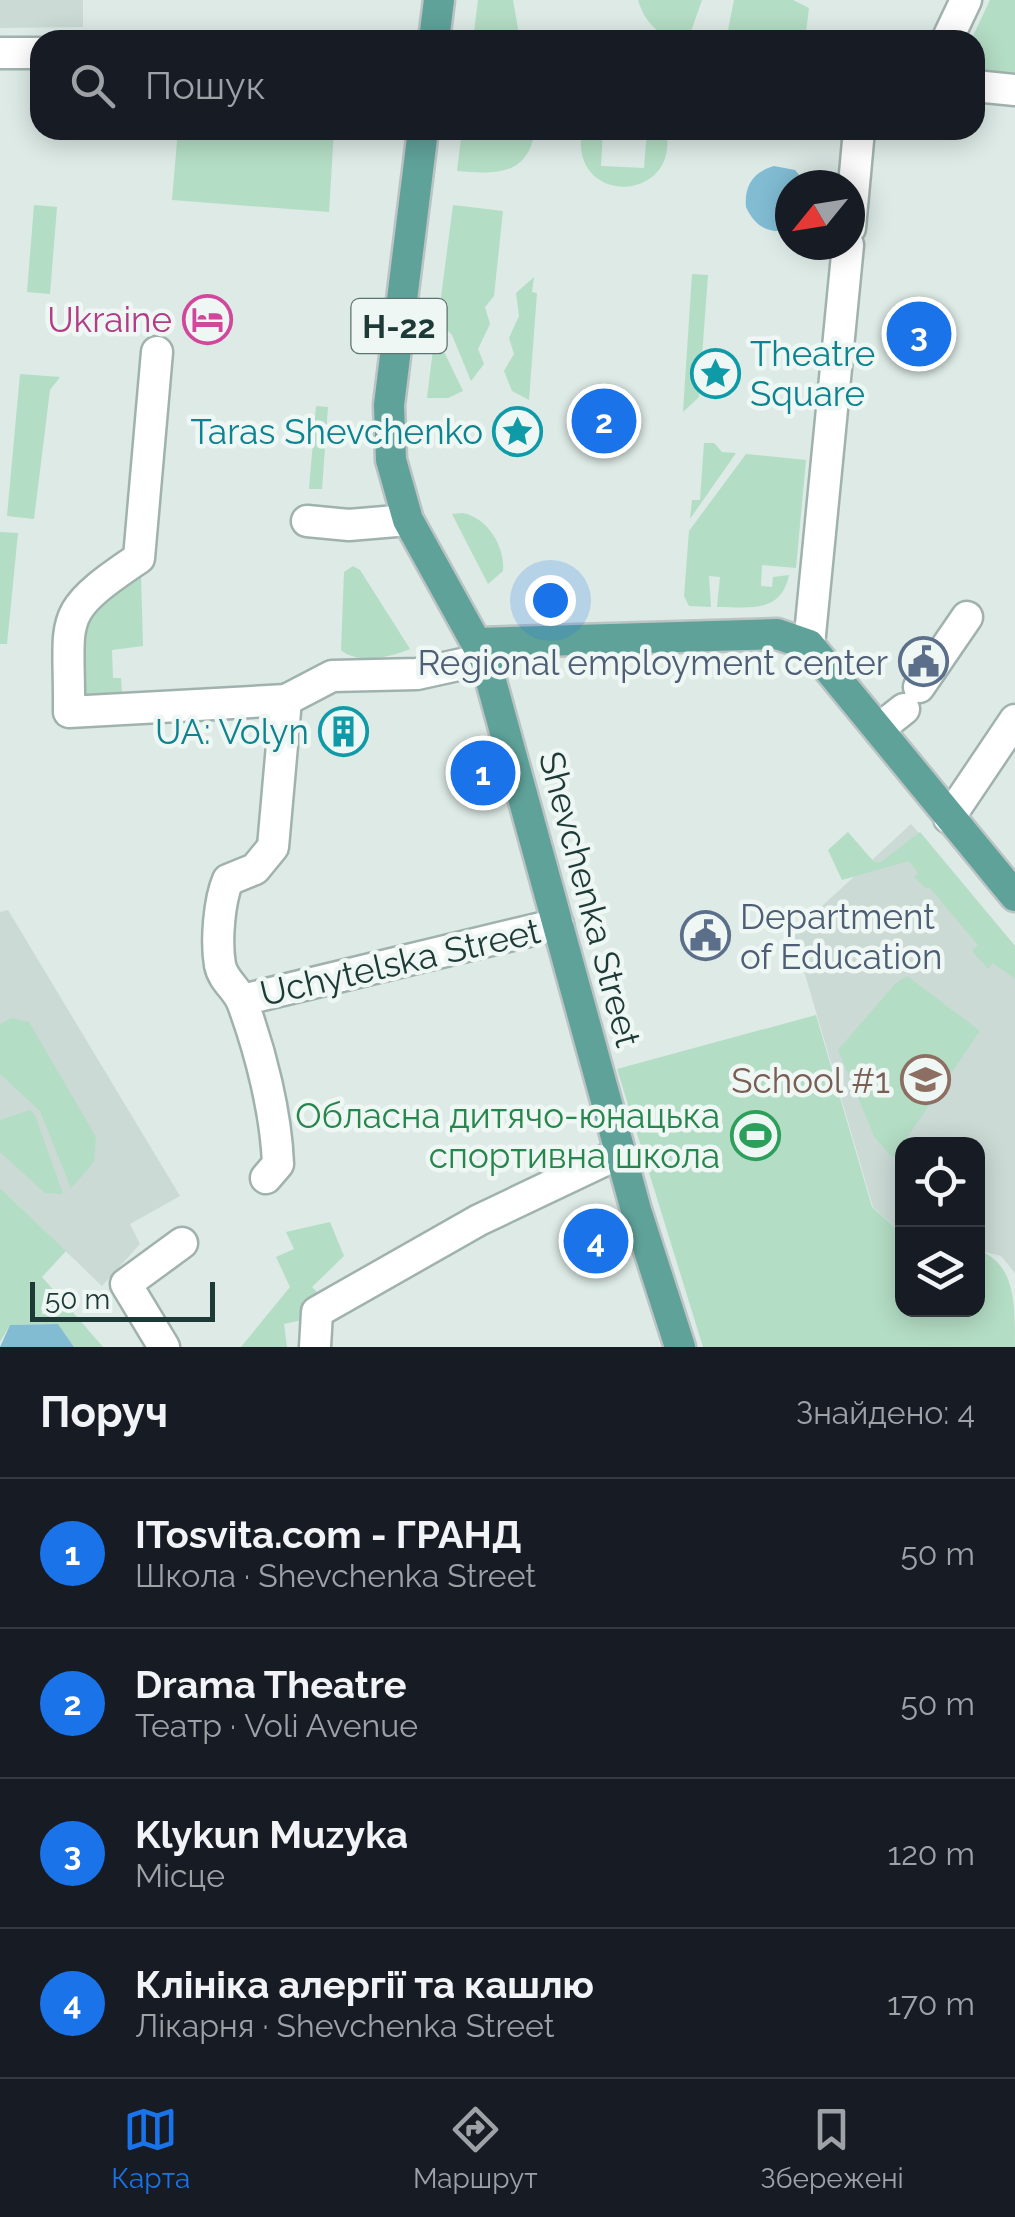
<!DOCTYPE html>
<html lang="uk">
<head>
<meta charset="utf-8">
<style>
  :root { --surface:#171b24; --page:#20242c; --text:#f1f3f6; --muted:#9ea1a6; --line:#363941; --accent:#1a73e8 }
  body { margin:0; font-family:Raleway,sans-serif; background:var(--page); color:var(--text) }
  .controls { position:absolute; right:30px; bottom:30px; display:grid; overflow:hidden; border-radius:20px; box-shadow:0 5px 25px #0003 }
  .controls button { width:90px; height:90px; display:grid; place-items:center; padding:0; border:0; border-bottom:2px solid var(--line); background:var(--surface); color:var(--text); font:50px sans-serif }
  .compass { position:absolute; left:775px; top:170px; width:90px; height:90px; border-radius:50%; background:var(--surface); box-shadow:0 5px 25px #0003; rotate:240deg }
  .scale { position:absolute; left:30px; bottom:25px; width:185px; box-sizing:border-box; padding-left:10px; border:5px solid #1e3a36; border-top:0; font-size:28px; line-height:35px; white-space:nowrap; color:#1e3a36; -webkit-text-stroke:8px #eef7f3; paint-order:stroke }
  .you { position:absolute; left:550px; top:600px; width:35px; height:35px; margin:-25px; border:8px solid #fff; border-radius:50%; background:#1a73e8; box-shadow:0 0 0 15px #1a73e833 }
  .badge { display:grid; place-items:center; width:65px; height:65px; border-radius:50%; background:var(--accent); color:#fff; font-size:32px; font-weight:700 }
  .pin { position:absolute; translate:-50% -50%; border:5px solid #fff; box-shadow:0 2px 10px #0006 }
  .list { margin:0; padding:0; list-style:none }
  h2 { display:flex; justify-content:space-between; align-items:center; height:130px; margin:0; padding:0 40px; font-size:42px }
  h2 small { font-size:32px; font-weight:400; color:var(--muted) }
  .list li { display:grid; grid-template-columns:65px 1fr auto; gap:30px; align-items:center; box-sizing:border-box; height:150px; padding:0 40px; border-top:2px solid var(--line) }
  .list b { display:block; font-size:38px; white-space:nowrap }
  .list p { margin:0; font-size:32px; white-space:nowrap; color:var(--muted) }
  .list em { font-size:32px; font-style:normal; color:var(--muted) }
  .icon { flex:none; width:55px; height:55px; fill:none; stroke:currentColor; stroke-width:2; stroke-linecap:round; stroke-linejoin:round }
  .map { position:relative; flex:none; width:1015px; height:1347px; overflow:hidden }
  .search { position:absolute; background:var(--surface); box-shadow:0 5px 25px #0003; left:30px; right:30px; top:30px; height:110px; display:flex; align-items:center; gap:25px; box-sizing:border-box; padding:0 35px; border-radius:30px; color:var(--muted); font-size:38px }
  .sheet { height:730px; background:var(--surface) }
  nav { display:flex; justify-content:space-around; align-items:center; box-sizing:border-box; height:140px; border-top:2px solid var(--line); background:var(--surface); font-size:28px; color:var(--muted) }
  nav a { display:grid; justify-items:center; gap:5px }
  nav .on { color:var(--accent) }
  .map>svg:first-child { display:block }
  .built { fill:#cbdad5 }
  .green { fill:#b4ddc5 }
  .water { fill:#81bcd3 }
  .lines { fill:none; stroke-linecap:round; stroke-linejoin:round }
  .minor-casing { stroke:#a0b2ae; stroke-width:35 }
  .major-casing { stroke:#bcc4c3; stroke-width:35 }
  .minor { stroke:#fff; stroke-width:30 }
  .major { stroke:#5fa29a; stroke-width:30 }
  .labels { text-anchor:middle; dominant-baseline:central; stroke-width:9; stroke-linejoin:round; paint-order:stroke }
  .shield { fill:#eef7f3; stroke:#5c736f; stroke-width:2.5 }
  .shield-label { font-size:32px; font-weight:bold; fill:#1e3a36 }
  .hotel-label { font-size:35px; fill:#b23c85; stroke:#eef7f3; text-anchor:end }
  .culture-label { font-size:35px; fill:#0d838f; stroke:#eef7f3; text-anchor:end }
  .service-label { font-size:35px; fill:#4e5e75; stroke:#eef7f3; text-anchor:end }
  .street-label { font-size:35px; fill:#1e3a36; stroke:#eef7f3 }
  .education-label { font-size:35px; fill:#785e54; stroke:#eef7f3; text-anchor:end }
  .leisure-label { font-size:35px; fill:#27864d; stroke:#eef7f3; text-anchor:end }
</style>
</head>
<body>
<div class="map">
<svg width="1015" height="1347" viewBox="0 0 1015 1347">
  <rect width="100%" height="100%" fill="#ddeae6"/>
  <g class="built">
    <polygon points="0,0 83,0 83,27 0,28"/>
    <polygon points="911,824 1015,946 1015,1273 1001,1256 978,1250 978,1144 902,1144 902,1234 873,1207 793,933"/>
    <polygon points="8,910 180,1196 130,1224 140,1244 102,1286 0,1188 0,912"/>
  </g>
  <g class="green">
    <polygon points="478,0 513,0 520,40 473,40"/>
    <path d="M638,0h64l-14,40c-26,0 -43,-16 -50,-40z"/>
    <polygon points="734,0 793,0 809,8 805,40 726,40"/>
    <polygon points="990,0 1015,0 1015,79 975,75 975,40 971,40"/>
    <polygon points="178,130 334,130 329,212 172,200"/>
    <path d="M462,130h73c-7,47 -40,44 -78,41z"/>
    <path d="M582,130h21l-2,36 43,2 3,-38h19c15,74 -98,77 -84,0z"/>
    <polygon points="34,205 57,207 50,294 27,292"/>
    <polygon points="453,205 503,211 494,296 485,307 490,324 478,349 484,364 471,381 452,335 438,320"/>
    <polygon points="692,274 708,275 699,397 683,412"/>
    <polygon points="534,277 532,292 537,293 529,400 512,391 504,371 514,354 509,338 519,316 516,293"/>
    <polygon points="435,333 463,391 448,398 427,398"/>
    <polygon points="20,374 60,377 50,390 34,519 7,516"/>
    <polygon points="316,406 328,407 322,489 309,489"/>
    <polygon points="704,443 714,443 722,452 736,453 690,519 692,500 700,500"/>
    <path d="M746,454l60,6 -10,108 -34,-3 -1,21 11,1 1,-10 16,-2c-8,39 -40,32 -72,32l3,-30 -11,-1 2,31 -22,-1 -5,-10 5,-65z"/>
    <path d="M463,513c25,5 42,34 40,58l-15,13 -36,-70z"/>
    <polygon points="0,532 18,533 7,644 0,644"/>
    <path d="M353,566l7,4 50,79c-19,8 -52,16 -69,1l3,-78z"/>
    <path d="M141,576l2,70 -31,4 1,28h8l1,15 -44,1c4,-73 -6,-83 63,-118z"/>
    <polygon points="848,832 874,862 881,862 920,832 1015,946 1015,979 993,963 988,969 972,951 978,945 929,887 926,889 914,877 918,873 909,861 842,880 828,850"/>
    <polygon points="907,976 980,1031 893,1158 875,1138 838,1050 895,984"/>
    <path d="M816,1015l56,192 30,27v76h76v-60c37,14 37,51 37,97h-312l-86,-278z"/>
    <polygon points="12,1018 29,1022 96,1137 94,1162 71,1188 40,1111 0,1074 0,1024"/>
    <polygon points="30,1110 35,1115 63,1194 45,1193 0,1152 0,1120"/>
    <polygon points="0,1188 66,1251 42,1277 103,1347 74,1347 58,1324 10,1325 0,1342"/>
    <polygon points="330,1222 344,1256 312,1287 321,1296 302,1320 284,1324 287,1347 241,1347 290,1287 276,1257 294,1249 286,1232"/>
  </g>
  <g class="water">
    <path d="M774,166l21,4 13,15h-18v45c-21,4 -35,-3 -44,-23 -2,-21 7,-35 28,-41z"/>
    <polygon points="58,1324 74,1347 0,1347 10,1325"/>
  </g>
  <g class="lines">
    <defs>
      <g id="minor">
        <polyline points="947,40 966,0"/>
        <polyline points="0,53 40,53"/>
        <polyline points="975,86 1015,90"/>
        <polyline points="850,228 859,130"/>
        <path d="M157,352l-18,206c-85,57 -69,57 -70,154l217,-12"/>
        <polyline points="307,521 349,525 408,520"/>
        <polyline points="809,645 848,245"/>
        <polyline points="919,687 967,617"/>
        <polyline points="880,728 904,709"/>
        <polyline points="949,818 1015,720"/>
        <polyline points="242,1000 558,924"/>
        <path d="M266,1178l12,-14c-2,-51 -17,-111 -35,-160 -5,-15 -20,-23 -23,-39 -4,-23 -1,-64 8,-85l27,-11 18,-22 13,-147 46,-24 85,-2 68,-15"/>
        <polyline points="164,1347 126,1284 182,1243"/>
        <polyline points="315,1347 317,1312 479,1220 620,1153"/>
      </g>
      <g id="major">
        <polyline points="434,40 439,0"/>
        <polyline points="423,130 389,405 391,460 408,520 485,659 636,1210 680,1347"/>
        <polyline points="478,643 777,634 809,645 1015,896"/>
      </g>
    </defs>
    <use href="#minor" class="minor-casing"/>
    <use href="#major" class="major-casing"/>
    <use href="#minor" class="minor"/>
    <use href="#major" class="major"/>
  </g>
  <defs>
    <symbol id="hotel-ring" viewBox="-11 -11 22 22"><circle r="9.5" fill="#eef7f3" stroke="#d1479c" stroke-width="1.5"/><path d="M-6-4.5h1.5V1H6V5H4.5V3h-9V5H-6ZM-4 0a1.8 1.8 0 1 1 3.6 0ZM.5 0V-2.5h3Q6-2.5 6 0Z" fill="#d1479c"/></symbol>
    <symbol id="sight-ring" viewBox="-11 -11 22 22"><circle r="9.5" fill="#eef7f3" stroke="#0f9aa8" stroke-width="1.5"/><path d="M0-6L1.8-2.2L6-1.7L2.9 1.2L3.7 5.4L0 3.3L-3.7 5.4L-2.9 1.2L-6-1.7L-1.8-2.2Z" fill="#0f9aa8"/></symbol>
    <symbol id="civic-ring" viewBox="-11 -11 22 22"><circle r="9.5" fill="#eef7f3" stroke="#5c6f8a" stroke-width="1.5"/><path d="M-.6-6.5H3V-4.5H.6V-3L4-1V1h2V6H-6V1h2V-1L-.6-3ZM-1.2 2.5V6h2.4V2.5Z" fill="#5c6f8a"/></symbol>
    <symbol id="building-ring" viewBox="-11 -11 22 22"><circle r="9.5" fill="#eef7f3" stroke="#0f9aa8" stroke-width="1.5"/><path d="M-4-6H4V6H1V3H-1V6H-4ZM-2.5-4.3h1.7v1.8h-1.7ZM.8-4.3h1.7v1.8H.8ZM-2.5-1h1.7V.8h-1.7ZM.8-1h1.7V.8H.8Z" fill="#0f9aa8"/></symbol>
    <symbol id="school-ring" viewBox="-11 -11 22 22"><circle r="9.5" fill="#eef7f3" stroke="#8d6e63" stroke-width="1.5"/><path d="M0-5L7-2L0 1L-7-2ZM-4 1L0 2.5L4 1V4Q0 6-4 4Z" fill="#8d6e63"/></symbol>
    <symbol id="stadium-ring" viewBox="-11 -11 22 22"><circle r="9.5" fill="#eef7f3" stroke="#2e9e5b" stroke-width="1.5"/><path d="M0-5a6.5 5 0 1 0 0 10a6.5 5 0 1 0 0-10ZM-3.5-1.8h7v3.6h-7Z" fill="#2e9e5b"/></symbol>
  </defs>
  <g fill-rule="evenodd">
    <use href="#hotel-ring" x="180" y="292" width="55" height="55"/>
    <use href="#sight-ring" x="688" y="346" width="55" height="55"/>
    <use href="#sight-ring" x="490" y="404" width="55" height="55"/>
    <use href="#civic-ring" x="896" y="634" width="55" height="55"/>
    <use href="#building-ring" x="316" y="704" width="55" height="55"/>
    <use href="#civic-ring" x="678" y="908" width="55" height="55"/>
    <use href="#school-ring" x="898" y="1052" width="55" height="55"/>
    <use href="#stadium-ring" x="728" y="1108" width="55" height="55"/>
  </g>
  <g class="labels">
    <rect class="shield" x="351.5" y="299" width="95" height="54" rx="8"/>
    <g class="shield-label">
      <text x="399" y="326">Н-22</text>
    </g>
    <g class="hotel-label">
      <text x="172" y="319">Ukraine</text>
    </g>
    <g class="culture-label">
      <text x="750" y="353" text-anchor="start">Theatre<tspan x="750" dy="40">Square</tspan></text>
      <text x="483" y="431">Taras Shevchenko</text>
      <text x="309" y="731">UA: Volyn</text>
    </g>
    <g class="service-label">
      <text x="888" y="662">Regional employment center</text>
      <text x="740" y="916" text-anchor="start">Department<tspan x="740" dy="40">of Education</tspan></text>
    </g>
    <g class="street-label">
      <text transform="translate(590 899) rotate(75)">Shevchenka Street</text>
      <text transform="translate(400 962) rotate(-13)">Uchytelska Street</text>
    </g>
    <g class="education-label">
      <text x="890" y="1080">School #1</text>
    </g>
    <g class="leisure-label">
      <text x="720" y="1115">Обласна дитячо-юнацька<tspan x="720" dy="40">спортивна школа</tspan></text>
    </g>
  </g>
</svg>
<div class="controls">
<button><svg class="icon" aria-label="locate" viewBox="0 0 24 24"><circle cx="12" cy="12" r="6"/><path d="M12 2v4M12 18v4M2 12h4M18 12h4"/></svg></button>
<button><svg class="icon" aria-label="layers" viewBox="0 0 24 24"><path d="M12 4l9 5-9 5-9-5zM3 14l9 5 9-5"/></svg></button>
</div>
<svg class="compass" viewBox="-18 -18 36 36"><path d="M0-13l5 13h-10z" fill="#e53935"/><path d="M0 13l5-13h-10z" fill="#9ea1a6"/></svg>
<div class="scale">50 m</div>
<div class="you"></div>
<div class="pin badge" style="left:483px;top:773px">1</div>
<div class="pin badge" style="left:604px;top:421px">2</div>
<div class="pin badge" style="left:919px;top:334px">3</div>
<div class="pin badge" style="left:596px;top:1241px">4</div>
<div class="search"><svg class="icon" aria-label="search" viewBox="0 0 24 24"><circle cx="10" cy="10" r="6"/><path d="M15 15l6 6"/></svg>Пошук</div>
</div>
<section class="sheet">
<h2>Поруч<small>Знайдено: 4</small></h2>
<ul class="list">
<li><span class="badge">1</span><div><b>ITosvita.com - ГРАНД</b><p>Школа · Shevchenka Street</p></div><em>50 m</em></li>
<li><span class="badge">2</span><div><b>Drama Theatre</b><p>Театр · Voli Avenue</p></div><em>50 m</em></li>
<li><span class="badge">3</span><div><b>Klykun Muzyka</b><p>Місце</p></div><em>120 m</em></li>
<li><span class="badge">4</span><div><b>Клініка алергії та кашлю</b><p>Лікарня · Shevchenka Street</p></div><em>170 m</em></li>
</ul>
</section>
<nav>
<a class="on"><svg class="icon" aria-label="map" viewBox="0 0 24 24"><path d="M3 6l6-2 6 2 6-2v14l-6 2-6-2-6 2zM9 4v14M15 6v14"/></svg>Карта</a>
<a><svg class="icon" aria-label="directions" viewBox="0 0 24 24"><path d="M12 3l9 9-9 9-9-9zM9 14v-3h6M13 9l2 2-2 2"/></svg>Маршрут</a>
<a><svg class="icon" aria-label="saved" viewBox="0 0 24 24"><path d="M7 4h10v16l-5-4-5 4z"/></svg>Збережені</a>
</nav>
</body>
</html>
